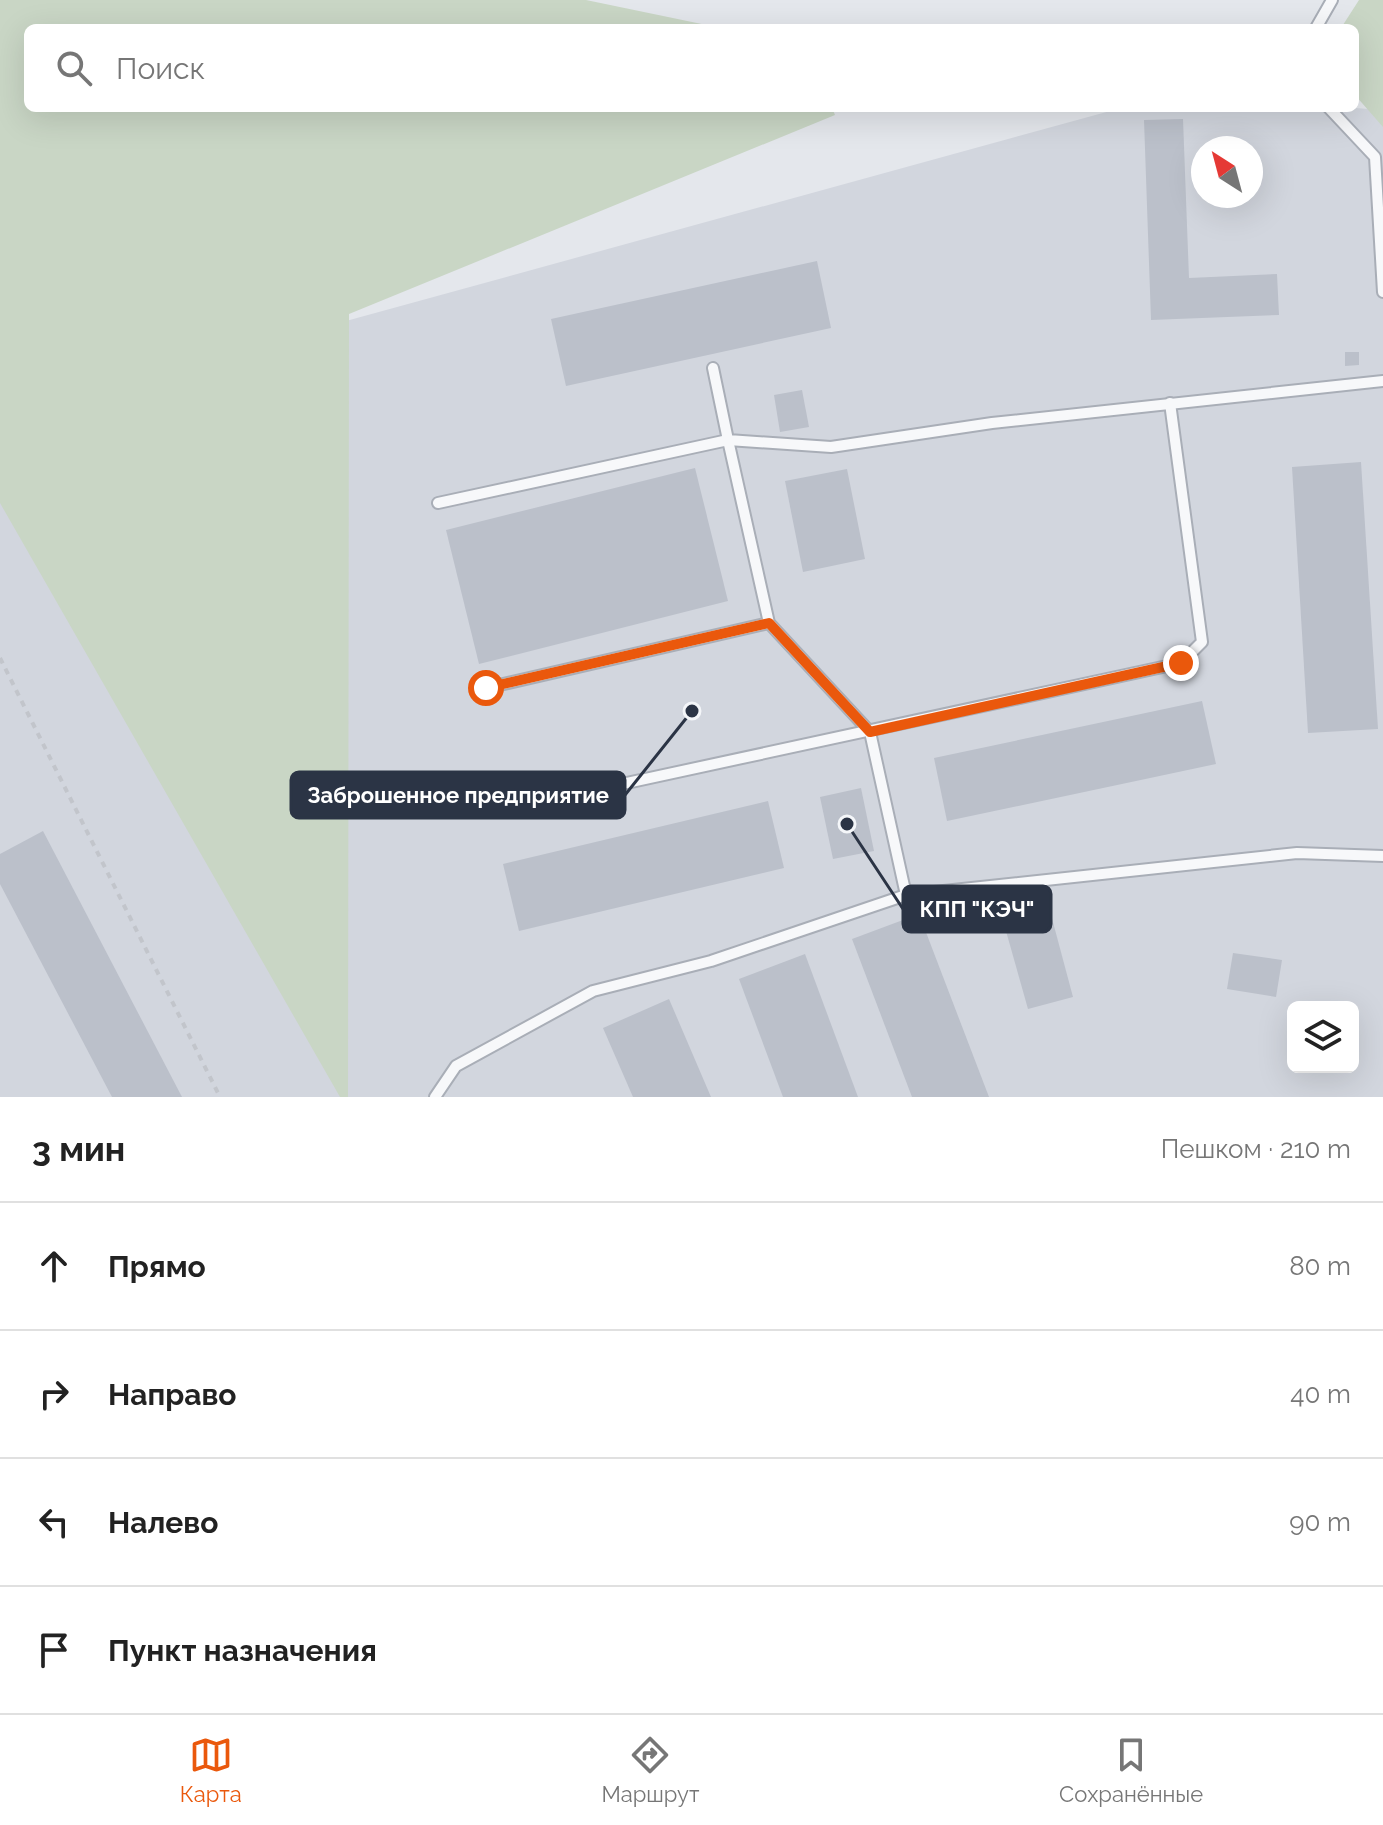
<!DOCTYPE html>
<html lang="ru">
<head>
<meta charset="utf-8">
<style>
  :root { --surface:#fff; --page:#f6f6f6; --text:#222; --muted:#767676; --line:#e0e0e0; --accent:#ea580c }
  body { margin:0; font-family:Raleway,sans-serif; background:var(--page); color:var(--text) }
  .controls { position:absolute; right:24px; bottom:24px; display:grid; overflow:hidden; border-radius:12px; box-shadow:0 8px 32px #0002 }
  .controls button { width:72px; height:72px; display:grid; place-items:center; padding:0; border:0; border-bottom:2px solid var(--line); background:var(--surface); color:var(--text); font:40px sans-serif }
  .compass { position:absolute; left:1191px; top:136px; width:72px; height:72px; border-radius:50%; background:var(--surface); box-shadow:0 8px 32px #0002; rotate:324deg }
  .stop { position:absolute; width:24px; height:24px; margin:-18px; border:6px solid #ea580c; border-radius:50%; background:#fff }
  .stop.end { background:#ea580c; border-color:#fff; box-shadow:0 2px 8px #0008 }
  .list { margin:0; padding:0; list-style:none }
  h2 { display:flex; justify-content:space-between; align-items:center; height:104px; margin:0; padding:0 32px; font-size:34px }
  h2 small { font-size:26px; font-weight:400; color:var(--muted) }
  .list li { display:grid; grid-template-columns:52px 1fr auto; gap:24px; align-items:center; box-sizing:border-box; height:128px; padding:0 32px; border-top:2px solid var(--line) }
  .list b { display:block; font-size:30px; white-space:nowrap }
  .list em { font-size:26px; font-style:normal; color:var(--muted) }
  .icon { flex:none; width:44px; height:44px; fill:none; stroke:currentColor; stroke-width:2; stroke-linecap:round; stroke-linejoin:round }
  .map { position:relative; flex:none; width:1383px; height:1097px; overflow:hidden }
  .search { position:absolute; background:var(--surface); box-shadow:0 8px 32px #0002; left:24px; right:24px; top:24px; height:88px; display:flex; align-items:center; gap:20px; box-sizing:border-box; padding:0 28px; border-radius:12px; color:var(--muted); font-size:30px }
  .sheet { height:616px; background:var(--surface) }
  nav { display:flex; justify-content:space-around; align-items:center; box-sizing:border-box; height:112px; border-top:2px solid var(--line); background:var(--surface); font-size:22px; color:var(--muted) }
  nav a { display:grid; justify-items:center; gap:4px }
  nav .on { color:var(--accent) }
  .map>svg:first-child { display:block }
  .built { fill:#d2d6de; fill-rule:evenodd }
  .green { fill:#c9d6c5 }
  .building { fill:#bbc0ca }
  .lines { fill:none; stroke-linecap:round; stroke-linejoin:round }
  .lane-casing { stroke:#a9aeb7; stroke-width:14 }
  .path { stroke:#c2c5cb; stroke-width:4; stroke-dasharray:6 6; stroke-linecap:butt }
  .lane { stroke:#f7f8fa; stroke-width:10 }
  .route { stroke:#ea580c; stroke-width:10 }
  .leader { fill:none; stroke:#2b3445; stroke-width:3 }
  .callout-dot { fill:#2b3445; stroke:#f4f6f9; stroke-width:3 }
  .callout { fill:#2b3445; stroke:#2b3445; stroke-width:3 }
  .callout-label { font-size:22px; text-anchor:middle; font-weight:bold; fill:#fff }
</style>
</head>
<body>
<div class="map">
<svg width="1383" height="1097" viewBox="0 0 1383 1097">
  <rect width="100%" height="100%" fill="#e4e7ec"/>
  <path class="built" d="M1121,108h234l28,2v987h-1383v-681zM1203,148h48v48h-48zM1293,1007h60v60h-60z"/>
  <g class="green">
    <polygon points="0,0 586,0 721,28 28,28 28,108 832,108 835,115 349,314 348,1097 340,1097 0,503"/>
    <polygon points="1359,0 1383,0 1383,127 1355,95 1355,28 1341,28"/>
  </g>
  <g class="building">
    <polygon points="1183,119 1189,278 1277,274 1279,315 1151,320 1144,120"/>
    <polygon points="817,261 831,328 566,386 551,319"/>
    <polygon points="1345,352 1359,352 1359,365 1345,366"/>
    <polygon points="802,390 809,427 780,432 774,395"/>
    <polygon points="1361,462 1378,729 1308,733 1292,467"/>
    <polygon points="695,468 728,601 479,664 446,530"/>
    <polygon points="847,469 865,559 803,572 785,481"/>
    <polygon points="1202,701 1216,764 947,821 934,758"/>
    <polygon points="861,788 874,851 833,859 820,797"/>
    <polygon points="768,801 784,868 519,931 503,864"/>
    <polygon points="43,831 182,1097 112,1097 0,884 0,854"/>
    <polygon points="1050,911 1073,997 1028,1009 1004,924"/>
    <polygon points="919,914 989,1097 912,1097 852,939"/>
    <polygon points="1233,953 1282,960 1276,997 1227,989"/>
    <polygon points="805,954 858,1097 783,1097 739,979"/>
    <polygon points="669,999 711,1097 633,1097 603,1028"/>
  </g>
  <g class="lines">
    <defs>
      <g id="lane">
        <polyline points="1316,28 1332,0"/>
        <polyline points="1329,108 1375,157 1383,292"/>
        <polyline points="713,368 728,440 831,447 992,423 1383,381"/>
        <polyline points="438,503 728,440 769,623 870,732 906,895"/>
        <polyline points="486,688 769,623"/>
        <polyline points="525,805 1181,663 1202,642 1170,403"/>
        <polyline points="435,1097 456,1066 593,991 711,961 906,895 1297,853 1383,856"/>
      </g>
    </defs>
    <use href="#lane" class="lane-casing"/>
    <polyline class="path" points="0,658 220,1097"/>
    <use href="#lane" class="lane"/>
  </g>
  <g class="lines">
    <polyline class="route" points="486,688 769,623 870,732 1181,663"/>
  </g>
  <path class="leader" d="M692 711L625 795M847 824L903 909"/>
  <g class="callout-dot">
    <circle cx="692" cy="711" r="8"/>
    <circle cx="847" cy="824" r="8"/>
  </g>
  <g class="callout">
    <rect x="291" y="772" width="334" height="46" rx="8"/>
    <rect x="903" y="886" width="148" height="46" rx="8"/>
  </g>
  <g class="callout-label">
    <text x="458" y="803">Заброшенное предприятие</text>
    <text x="977" y="917">КПП "КЭЧ"</text>
  </g>
</svg>
<div class="controls">
<button><svg class="icon" aria-label="layers" viewBox="0 0 24 24"><path d="M12 4l9 5-9 5-9-5zM3 14l9 5 9-5"/></svg></button>
</div>
<svg class="compass" viewBox="-18 -18 36 36"><path d="M0-13l5 13h-10z" fill="#e53935"/><path d="M0 13l5-13h-10z" fill="#767676"/></svg>
<div class="stop" style="left:486px;top:688px"></div>
<div class="stop end" style="left:1181px;top:663px"></div>
<div class="search"><svg class="icon" aria-label="search" viewBox="0 0 24 24"><circle cx="10" cy="10" r="6"/><path d="M15 15l6 6"/></svg>Поиск</div>
</div>
<section class="sheet">
<h2>3 мин<small>Пешком · 210 m</small></h2>
<ul class="list">
<li><svg class="icon" aria-label="ahead" viewBox="0 0 24 24"><path d="M12 20V5M6 11l6-6 6 6"/></svg><div><b>Прямо</b></div><em>80 m</em></li>
<li><svg class="icon" aria-label="right" viewBox="0 0 24 24"><path d="M7 20v-9h11M14 6l5 5-5 5"/></svg><div><b>Направо</b></div><em>40 m</em></li>
<li><svg class="icon" aria-label="left" viewBox="0 0 24 24"><path d="M17 20v-9H6M10 6l-5 5 5 5"/></svg><div><b>Налево</b></div><em>90 m</em></li>
<li><svg class="icon" aria-label="arrive" viewBox="0 0 24 24"><path d="M6 21V4h12l-3 4 3 4H6"/></svg><div><b>Пункт назначения</b></div></li>
</ul>
</section>
<nav>
<a class="on"><svg class="icon" aria-label="map" viewBox="0 0 24 24"><path d="M3 6l6-2 6 2 6-2v14l-6 2-6-2-6 2zM9 4v14M15 6v14"/></svg>Карта</a>
<a><svg class="icon" aria-label="directions" viewBox="0 0 24 24"><path d="M12 3l9 9-9 9-9-9zM9 14v-3h6M13 9l2 2-2 2"/></svg>Маршрут</a>
<a><svg class="icon" aria-label="saved" viewBox="0 0 24 24"><path d="M7 4h10v16l-5-4-5 4z"/></svg>Сохранённые</a>
</nav>
</body>
</html>
